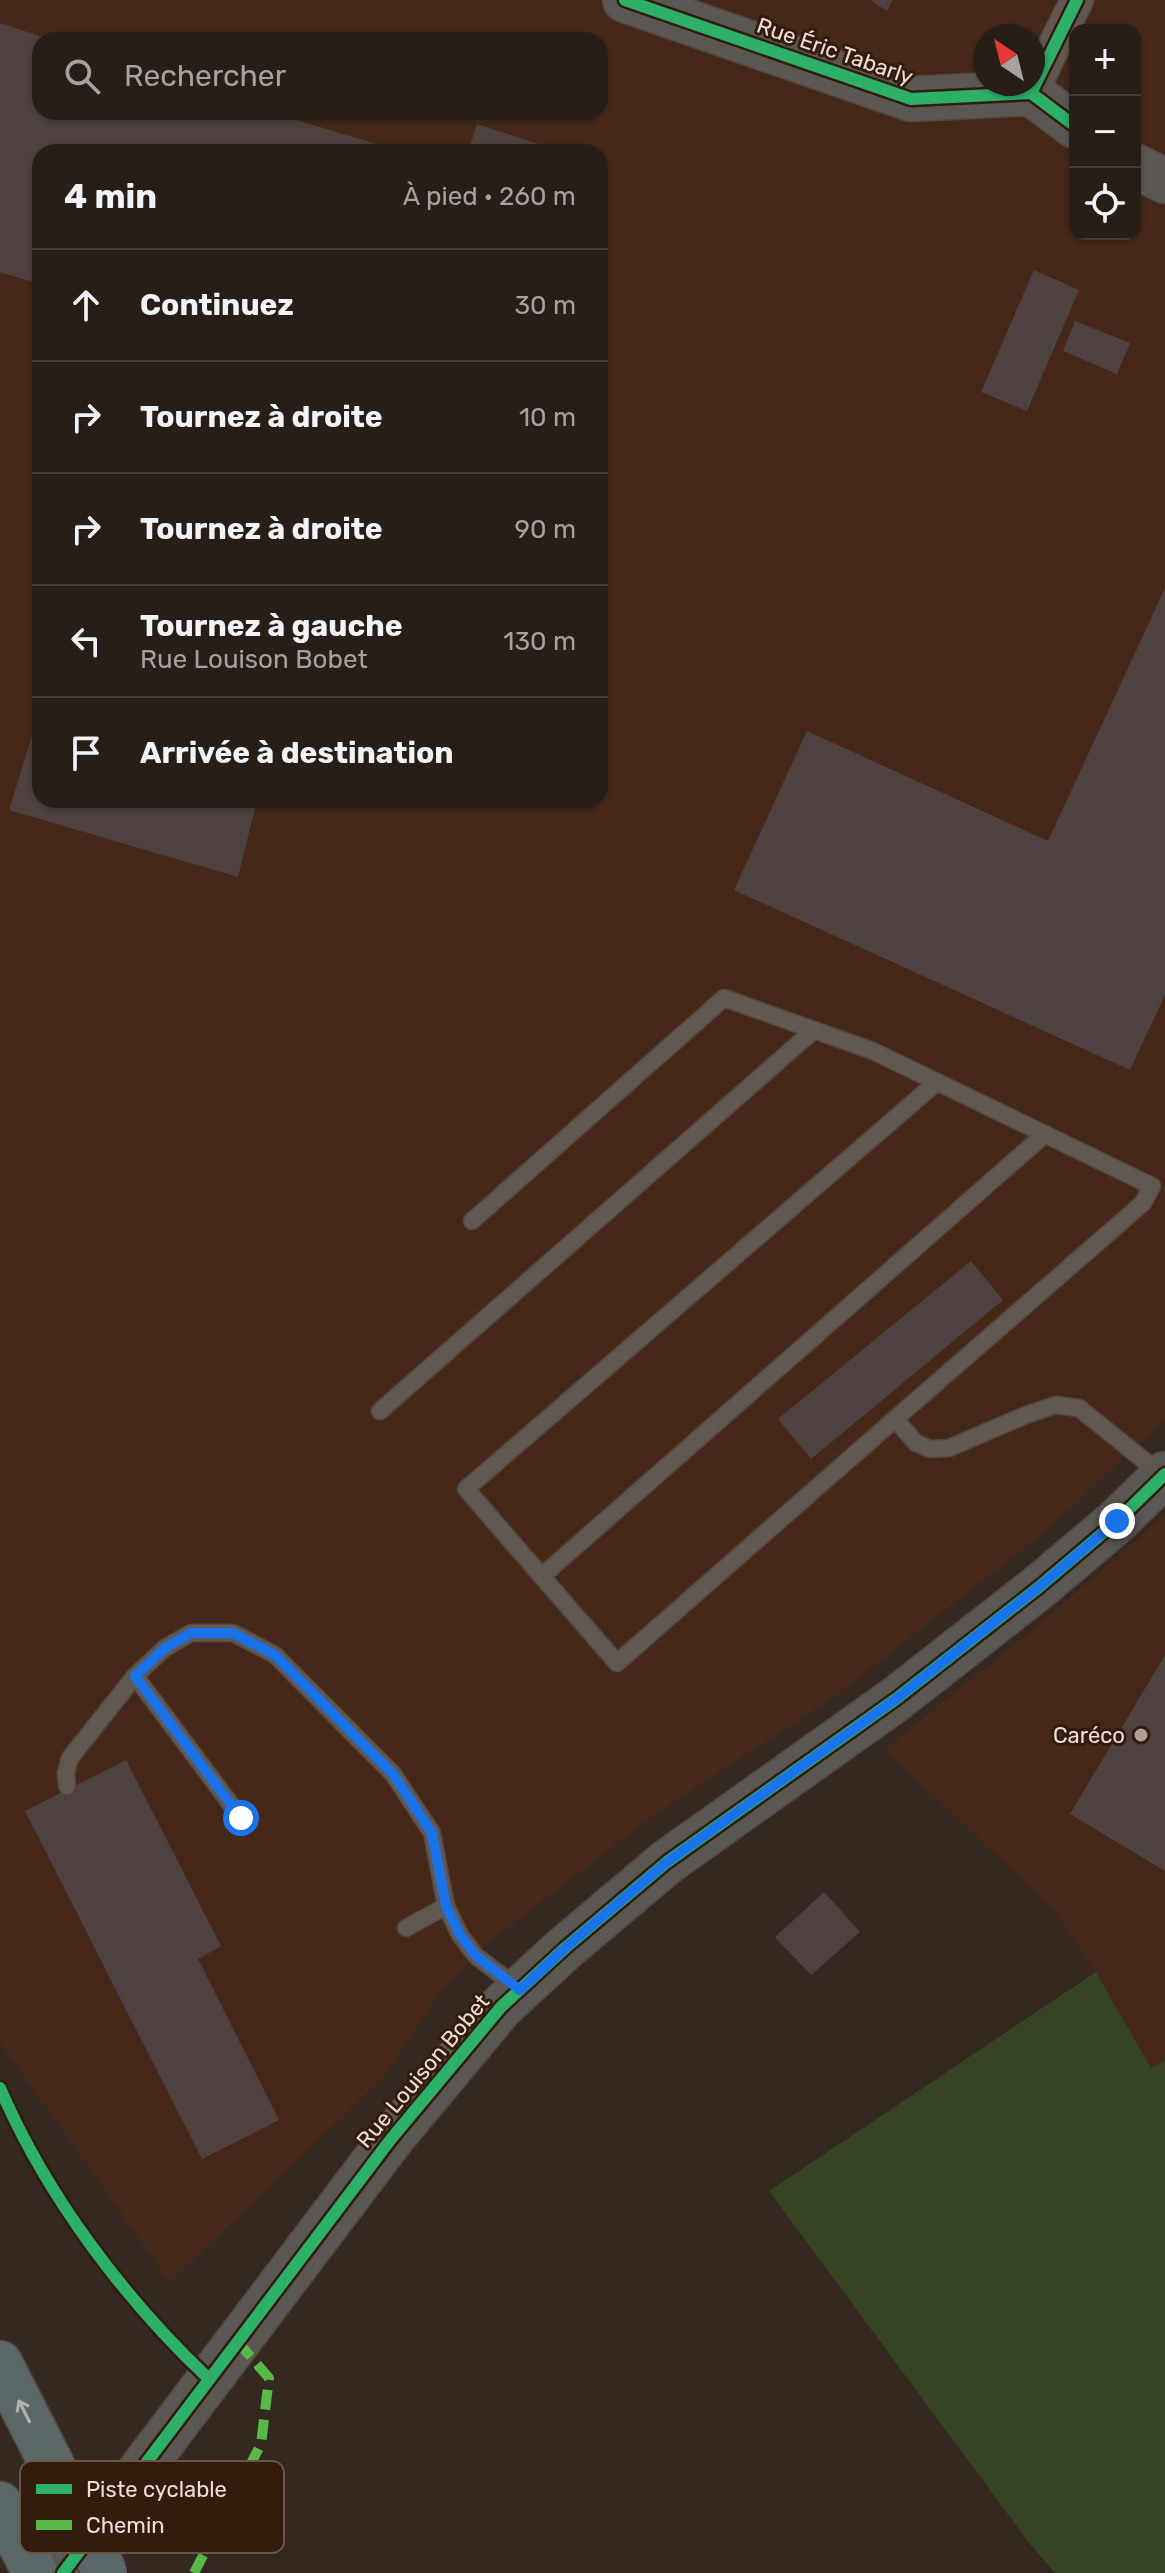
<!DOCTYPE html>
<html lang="fr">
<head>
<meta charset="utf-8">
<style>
  :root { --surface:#281e18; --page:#342b25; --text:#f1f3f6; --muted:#a5a2a2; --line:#443c37 }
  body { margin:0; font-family:Rubik,sans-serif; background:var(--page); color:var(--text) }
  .controls { position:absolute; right:24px; top:24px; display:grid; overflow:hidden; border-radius:16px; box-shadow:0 2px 6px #0004 }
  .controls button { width:72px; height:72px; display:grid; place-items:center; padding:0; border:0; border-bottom:2px solid var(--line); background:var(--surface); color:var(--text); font:40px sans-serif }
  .compass { position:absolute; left:973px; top:24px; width:72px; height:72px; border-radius:50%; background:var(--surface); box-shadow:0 2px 6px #0004; rotate:325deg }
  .stop { position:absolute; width:24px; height:24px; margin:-18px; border:6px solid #1a73e8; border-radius:50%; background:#fff }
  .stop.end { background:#1a73e8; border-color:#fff; box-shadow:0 2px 8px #0008 }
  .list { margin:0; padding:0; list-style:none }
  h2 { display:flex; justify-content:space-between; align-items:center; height:104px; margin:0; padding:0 32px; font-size:34px }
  h2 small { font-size:26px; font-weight:400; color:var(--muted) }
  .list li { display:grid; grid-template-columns:52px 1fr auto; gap:24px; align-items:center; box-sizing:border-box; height:112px; padding:0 32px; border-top:2px solid var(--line) }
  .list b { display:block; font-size:30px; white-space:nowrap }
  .list p { margin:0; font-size:26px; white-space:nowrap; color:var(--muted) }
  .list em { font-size:26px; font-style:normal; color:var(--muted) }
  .icon { flex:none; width:44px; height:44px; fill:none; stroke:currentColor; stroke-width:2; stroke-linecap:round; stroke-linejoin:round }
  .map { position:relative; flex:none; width:1165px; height:2573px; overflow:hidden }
  .search { position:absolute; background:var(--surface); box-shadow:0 2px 6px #0004; left:32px; top:32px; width:576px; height:88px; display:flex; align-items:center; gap:20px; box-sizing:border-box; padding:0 28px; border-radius:24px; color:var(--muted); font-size:30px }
  .panel { position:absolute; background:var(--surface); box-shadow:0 2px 6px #0004; left:32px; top:144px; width:576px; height:664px; border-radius:24px }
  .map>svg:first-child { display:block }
  .built { fill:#452818; fill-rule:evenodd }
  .green { fill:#374421 }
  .building { fill:#4e4240 }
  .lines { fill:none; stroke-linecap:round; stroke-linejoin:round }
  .lane-casing { stroke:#524640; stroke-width:19 }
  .street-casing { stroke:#524640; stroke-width:35 }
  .secondary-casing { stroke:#524640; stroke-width:47 }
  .highway-casing { stroke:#524640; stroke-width:47 }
  .lane { stroke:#625852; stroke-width:16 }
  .street { stroke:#625852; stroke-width:32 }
  .secondary { stroke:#5b5854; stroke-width:44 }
  .highway { stroke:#5c6767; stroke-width:44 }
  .highway-bridge-casing { stroke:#524640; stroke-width:47; stroke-linecap:butt }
  .highway-bridge { stroke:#5c6767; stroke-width:44 }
  .quiet { stroke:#58b947; stroke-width:10; stroke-dasharray:20 10; stroke-linecap:butt }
  .cycleway-casing { stroke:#331b0e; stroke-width:17 }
  .cycleway { stroke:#2db169; stroke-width:12 }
  .oneway { stroke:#b5afaa }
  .route { stroke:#1a73e8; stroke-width:10 }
  .poi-dot { fill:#af9f96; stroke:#331b0e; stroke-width:3 }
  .labels { text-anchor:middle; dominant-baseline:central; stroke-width:6; stroke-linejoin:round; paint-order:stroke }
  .street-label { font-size:22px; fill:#f0dfd6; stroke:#331b0e }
  .poi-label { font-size:22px; fill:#f0dfd6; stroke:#331b0e; text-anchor:end }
  .key { fill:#331b0e; stroke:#6c564a; stroke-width:2 }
  .key-label { font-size:22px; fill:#f0dfd6 }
</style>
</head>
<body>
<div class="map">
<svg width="1165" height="2573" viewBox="0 0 1165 2573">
  <rect width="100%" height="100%" fill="#352820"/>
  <g class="built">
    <path d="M0,0h1165v1419l-115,109 -212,166 -196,130 -150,116 -53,54 -56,84 -213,204 -170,-240zM1075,30h60v204h-60zM985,36h48v48h-48zM40,40h560v72h-560zM40,152h560v648h-560z"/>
    <polygon points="1165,1514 1165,2060 1151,2069 1096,1972 1056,1912 885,1749 1042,1622"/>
  </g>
  <polygon class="green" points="1096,1972 1151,2068 1165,2060 1165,2573 1055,2573 1029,2543 769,2191"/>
  <g class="building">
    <polygon points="870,0 893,0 887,11"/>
    <polygon points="0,23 49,39 40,40 40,112 270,112 403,152 40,152 40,284 0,272"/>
    <polygon points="477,124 560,151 560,152 468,152"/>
    <polygon points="1034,270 1079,290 1027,411 981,392"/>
    <polygon points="1075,321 1130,343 1117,374 1063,351"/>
    <polygon points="1165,588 1165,995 1130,1070 734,890 807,731 1048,841"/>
    <polygon points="39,713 40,800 257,800 238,877 9,810"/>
    <polygon points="971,1261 1003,1300 811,1459 778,1419"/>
    <polygon points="1165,1655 1165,1871 1070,1814"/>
    <polygon points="126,1760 221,1946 198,1959 279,2120 202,2159 25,1811"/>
    <polygon points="824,1892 860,1932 811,1975 775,1937"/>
  </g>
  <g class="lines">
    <defs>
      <g id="lane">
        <polyline points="472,1221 724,998 873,1051 1152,1186 1143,1203 895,1419 916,1443 930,1449 949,1448 1026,1415 1056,1405 1079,1408 1161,1474"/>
        <polyline points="380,1411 814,1030"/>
        <polyline points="895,1419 617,1663 466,1489 937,1082"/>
        <polyline points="542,1576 1045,1134"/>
        <polyline points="135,1676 241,1818"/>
        <polyline points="67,1786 66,1773 70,1758 135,1676 165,1648 191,1633 233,1633 275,1655 393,1774 432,1833 446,1906 460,1935 476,1956 519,1989"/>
        <polyline points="406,1928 446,1906"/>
      </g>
      <polyline id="street" points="1031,93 1077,0"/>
      <g id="secondary">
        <polyline points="625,0 911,99 1031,93 1075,126"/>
        <polyline points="1135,166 1165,181"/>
        <polyline points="63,2573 391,2139 501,2007 565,1948 667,1862 896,1699 1039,1587 1117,1521 1165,1474"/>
      </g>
      <g id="highway">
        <polyline points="0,2363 49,2459"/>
        <polyline points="0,2504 35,2573"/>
      </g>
    </defs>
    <use href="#lane" class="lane-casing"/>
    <use href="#street" class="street-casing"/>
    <use href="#secondary" class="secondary-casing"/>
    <use href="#highway" class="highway-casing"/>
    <use href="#lane" class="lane"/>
    <use href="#street" class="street"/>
    <use href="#secondary" class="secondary"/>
    <use href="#highway" class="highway"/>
    <defs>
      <polyline id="highway-bridge" points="49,2459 105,2573"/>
    </defs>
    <use href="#highway-bridge" class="highway-bridge-casing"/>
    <use href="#highway-bridge" class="highway-bridge"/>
    <polyline class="quiet" points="194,2573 261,2444 269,2378 238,2342"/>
    <defs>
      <g id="cycleway">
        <polyline points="625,0 911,99 1031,93 1075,126"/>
        <polyline points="1031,93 1077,0"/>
        <path d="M0,2088c46,107 124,211 209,291"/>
        <polyline points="63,2573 391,2139 501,2007 565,1948 667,1862 896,1699 1039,1587 1117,1521 1165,1474"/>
      </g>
    </defs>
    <use href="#cycleway" class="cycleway-casing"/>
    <use href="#cycleway" class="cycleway"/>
  </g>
  <defs><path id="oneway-shaft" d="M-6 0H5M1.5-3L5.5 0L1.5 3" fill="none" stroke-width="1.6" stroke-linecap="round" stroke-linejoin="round" transform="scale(2)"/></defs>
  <use class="oneway" href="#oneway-shaft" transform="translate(24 2411) rotate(-117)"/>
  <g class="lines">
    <polyline class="route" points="241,1818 135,1676 165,1648 191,1633 233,1633 275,1655 393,1774 432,1833 446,1906 460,1935 476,1956 520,1990 565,1948 667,1862 896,1699 1039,1587 1117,1521"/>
  </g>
  <circle class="poi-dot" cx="1141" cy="1735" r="8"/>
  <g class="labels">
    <g class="street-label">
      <text transform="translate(835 51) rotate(19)">Rue Éric Tabarly</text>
      <text transform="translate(423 2071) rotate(-50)">Rue Louison Bobet</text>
    </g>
    <g class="poi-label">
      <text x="1125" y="1735">Caréco</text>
    </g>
  </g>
  <rect x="20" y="2461" width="264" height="92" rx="12" class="key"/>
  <rect x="36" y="2484" width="36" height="10" fill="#2db169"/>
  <rect x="36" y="2520" width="36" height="10" fill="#58b947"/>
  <g class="key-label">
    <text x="86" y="2497">Piste cyclable</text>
    <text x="86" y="2533">Chemin</text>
  </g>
</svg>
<div class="controls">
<button>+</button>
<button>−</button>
<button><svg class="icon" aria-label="locate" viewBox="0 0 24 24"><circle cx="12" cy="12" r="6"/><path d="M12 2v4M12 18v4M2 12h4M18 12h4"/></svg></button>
</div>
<svg class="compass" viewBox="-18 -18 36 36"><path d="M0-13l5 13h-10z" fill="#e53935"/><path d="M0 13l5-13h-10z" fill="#a5a2a2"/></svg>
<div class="stop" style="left:241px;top:1818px"></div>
<div class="stop end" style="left:1117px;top:1521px"></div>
<div class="search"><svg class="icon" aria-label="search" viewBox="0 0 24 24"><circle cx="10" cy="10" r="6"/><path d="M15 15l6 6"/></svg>Rechercher</div>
<section class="panel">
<h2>4 min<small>À pied · 260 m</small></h2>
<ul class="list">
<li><svg class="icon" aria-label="ahead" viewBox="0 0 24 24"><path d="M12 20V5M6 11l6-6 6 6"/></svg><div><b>Continuez</b></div><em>30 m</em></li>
<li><svg class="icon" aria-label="right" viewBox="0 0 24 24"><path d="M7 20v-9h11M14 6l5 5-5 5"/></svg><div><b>Tournez à droite</b></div><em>10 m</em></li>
<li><svg class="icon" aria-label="right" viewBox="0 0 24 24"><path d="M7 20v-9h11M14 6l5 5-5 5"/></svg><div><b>Tournez à droite</b></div><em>90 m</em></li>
<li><svg class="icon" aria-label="left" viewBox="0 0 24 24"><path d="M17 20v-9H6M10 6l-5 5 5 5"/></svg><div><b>Tournez à gauche</b><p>Rue Louison Bobet</p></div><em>130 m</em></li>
<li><svg class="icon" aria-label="arrive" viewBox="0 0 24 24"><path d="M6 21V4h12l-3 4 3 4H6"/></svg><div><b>Arrivée à destination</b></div></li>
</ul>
</section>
</div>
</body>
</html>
